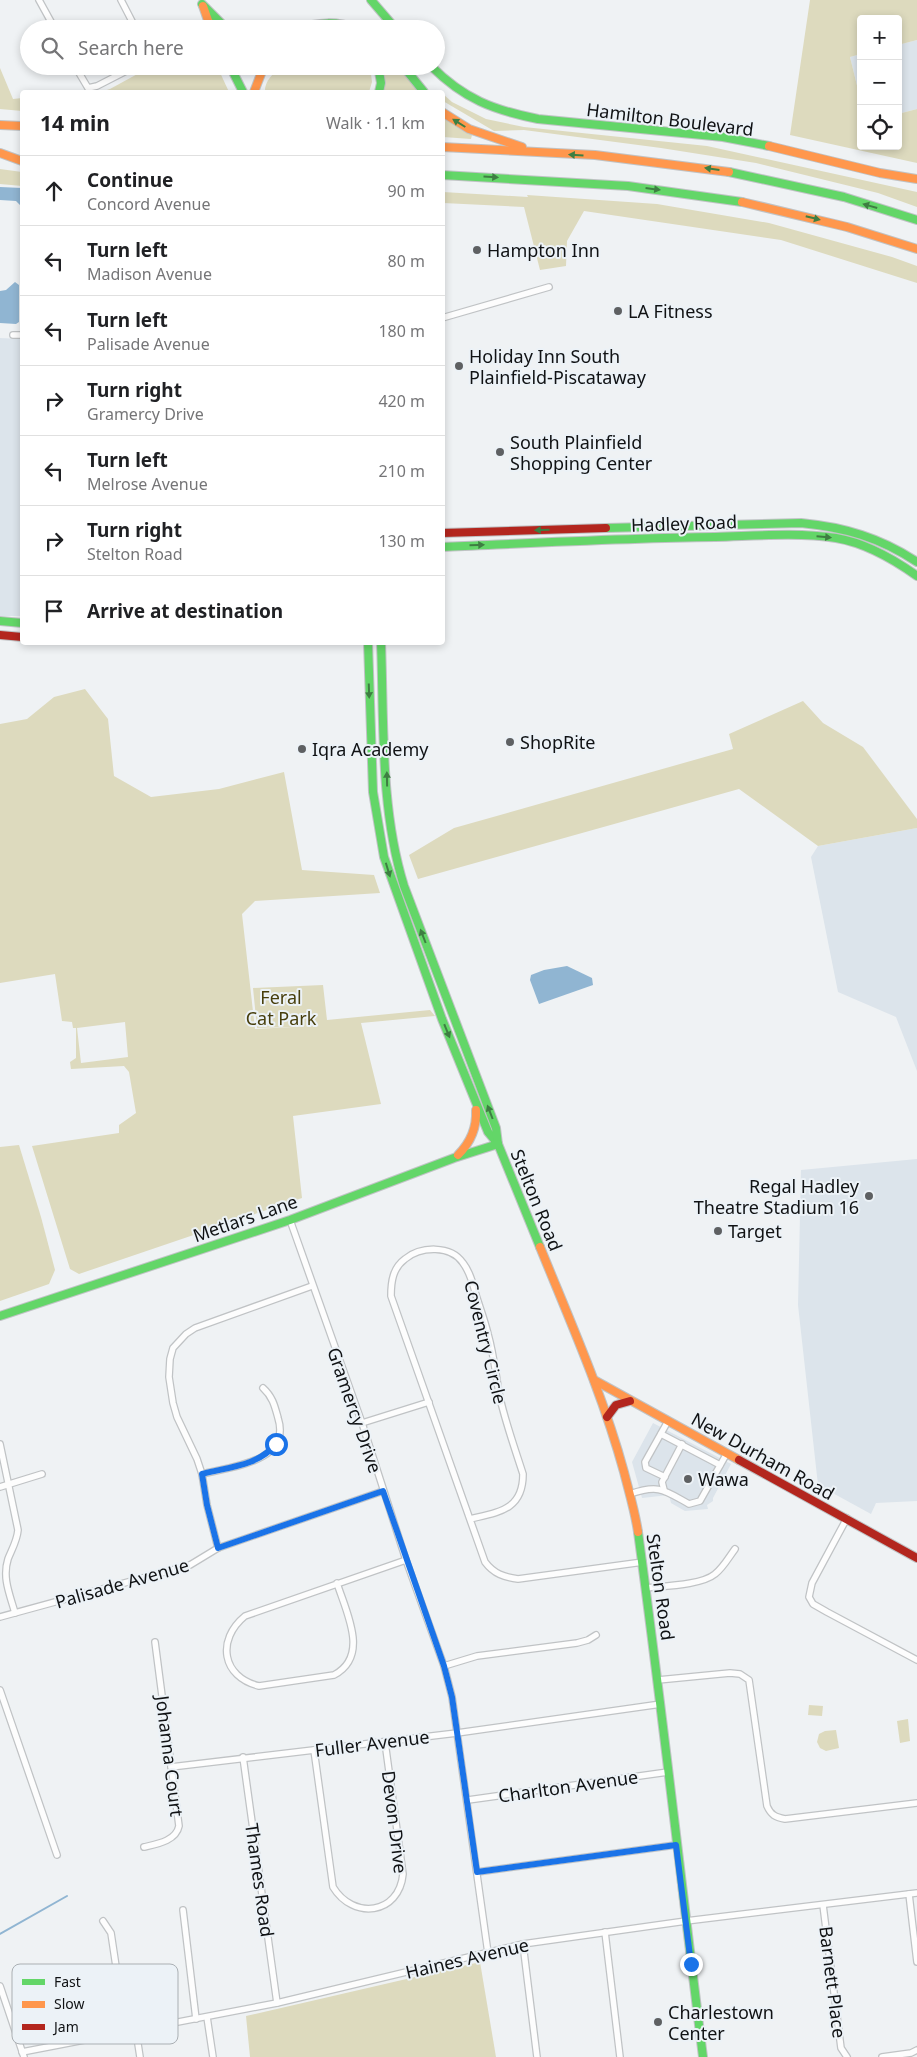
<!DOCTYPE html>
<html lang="en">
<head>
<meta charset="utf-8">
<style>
  :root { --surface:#fff; --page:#f6f6f6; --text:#202124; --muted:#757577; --line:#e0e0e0 }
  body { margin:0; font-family:"Noto Sans",sans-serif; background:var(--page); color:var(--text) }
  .controls { position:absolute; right:15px; top:15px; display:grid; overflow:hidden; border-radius:5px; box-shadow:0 2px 8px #0003 }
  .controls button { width:45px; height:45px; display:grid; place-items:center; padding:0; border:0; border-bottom:1px solid var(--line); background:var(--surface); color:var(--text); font:25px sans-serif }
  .stop { position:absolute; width:15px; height:15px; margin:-11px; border:4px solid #1a73e8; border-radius:50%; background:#fff }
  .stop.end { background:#1a73e8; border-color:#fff; box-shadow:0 1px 5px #0008 }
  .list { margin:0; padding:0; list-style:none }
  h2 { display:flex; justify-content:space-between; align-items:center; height:65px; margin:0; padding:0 20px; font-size:21px }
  h2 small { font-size:16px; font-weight:400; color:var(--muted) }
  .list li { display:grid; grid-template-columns:32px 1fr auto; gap:15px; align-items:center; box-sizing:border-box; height:70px; padding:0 20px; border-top:1px solid var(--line) }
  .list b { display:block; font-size:19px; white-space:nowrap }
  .list p { margin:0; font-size:16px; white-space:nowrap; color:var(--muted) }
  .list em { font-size:16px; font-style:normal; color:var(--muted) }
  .icon { flex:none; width:28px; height:28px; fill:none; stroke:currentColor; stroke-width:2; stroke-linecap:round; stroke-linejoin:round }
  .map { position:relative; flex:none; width:917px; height:2057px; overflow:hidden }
  .search { position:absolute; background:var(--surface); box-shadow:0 2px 8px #0003; left:20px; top:20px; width:425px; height:55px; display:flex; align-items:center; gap:12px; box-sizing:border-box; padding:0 18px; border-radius:28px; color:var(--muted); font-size:19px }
  .panel { position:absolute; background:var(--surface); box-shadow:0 2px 8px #0003; left:20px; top:90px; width:425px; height:555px; border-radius:5px }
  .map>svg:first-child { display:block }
  .built { fill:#dce4eb }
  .green { fill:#dddabe; fill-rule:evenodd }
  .water { fill:#90b5d2 }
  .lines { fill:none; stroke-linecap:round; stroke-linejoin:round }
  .stream { stroke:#90b5d2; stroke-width:2 }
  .street-casing { stroke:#c0c3c5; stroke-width:8 }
  .fast-casing { stroke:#c0c3c5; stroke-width:10 }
  .slow-casing { stroke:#c0c3c5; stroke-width:10 }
  .jam-casing { stroke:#c0c3c5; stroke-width:10 }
  .street { stroke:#fdfdfd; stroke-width:5.5 }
  .fast { stroke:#63d668; stroke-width:8 }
  .slow { stroke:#ff974d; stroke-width:8 }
  .jam { stroke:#b3261e; stroke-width:8 }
  .oneway { fill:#3e7e42 }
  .route { stroke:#1a73e8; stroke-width:6 }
  .poi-dot { fill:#5e6062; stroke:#ecf2f7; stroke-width:2 }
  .labels { text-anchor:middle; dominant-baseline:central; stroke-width:4; stroke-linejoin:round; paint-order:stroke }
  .street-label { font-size:18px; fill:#101214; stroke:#ecf2f7 }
  .poi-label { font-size:18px; fill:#101214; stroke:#ecf2f7; text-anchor:start }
  .park-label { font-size:18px; fill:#473e0c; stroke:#ecf2f7 }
  .key { fill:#ecf2f7; stroke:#aaafb3; stroke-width:1 }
  .key-label { font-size:14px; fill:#101214 }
</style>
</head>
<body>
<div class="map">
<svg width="917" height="2057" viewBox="0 0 917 2057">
  <rect width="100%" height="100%" fill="#eff2f4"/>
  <g class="built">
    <polygon points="917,40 917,109 898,114 898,45"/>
    <polygon points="861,54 861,102 850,57"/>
    <polygon points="0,338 22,339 22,616 0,616"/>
    <polygon points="917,828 917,1071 896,1017 838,992 811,857 818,846"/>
    <polygon points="917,1159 917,1501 876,1503 871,1514 818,1485 798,1305 801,1170"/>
    <polygon points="653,1423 731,1464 713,1498 713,1501 707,1505 708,1509 685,1511 671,1503 669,1495 642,1498 632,1462"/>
  </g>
  <g class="green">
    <polygon points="810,0 917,0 917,40 898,45 898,19 861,19 861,54 850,57 861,102 861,146 898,146 898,114 917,109 917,163 790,135"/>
    <polygon points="152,66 217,66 229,92 100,92 110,89"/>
    <path d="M283,66h87l2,16 -3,10h-104c-1,-11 9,-20 18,-26z"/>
    <polygon points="382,66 399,66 418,92 382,92"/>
    <polygon points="0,68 13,99 22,98 22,111 0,109"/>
    <polygon points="443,94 452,102 486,119 524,127 707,146 917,192 917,207 878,193 756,163 661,148 524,130 494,131 443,101"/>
    <polygon points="442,115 472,135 471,139 443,137"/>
    <polygon points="0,169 22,172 22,186 0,184"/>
    <polygon points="443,192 528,197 527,195 657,204 769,223 892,257 917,266 917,283 781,240 584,211 567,241 566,266 540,270 524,207 443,203"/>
    <path d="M85,689l23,30 6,57 37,21 68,-8 65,-17 18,98 72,5 6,18 -125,8 -13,13 13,115 38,-2 -36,1 -4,-40 70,-3 4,35 103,-10 5,6 -74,7 20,81 -88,12 9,82 -223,76 -9,-5 -38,-123 87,-13v-8l17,-12 -7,-41 -5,-6 -53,3 -1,-7 6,-4v-30h-3l-1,-6 -10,-1 -7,-47 -55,9v-259l27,-5 27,-22zM125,1022l3,35 -47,6 -4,-35z"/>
    <polygon points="803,701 823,723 863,747 917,819 917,828 818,846 739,789 418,879 409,855 454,828 733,749 729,734"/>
    <polygon points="19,1145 41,1217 55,1270 49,1284 0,1301 0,1147"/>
    <polygon points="809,1705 823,1706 822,1716 808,1715"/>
    <polygon points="908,1719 910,1741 900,1743 897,1721"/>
    <polygon points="836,1730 839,1748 826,1751 820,1748 817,1742 819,1734 825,1731"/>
    <polygon points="480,1962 496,2057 250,2057 246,2016"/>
  </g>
  <g class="water">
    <polygon points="0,187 22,188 22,207 16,201 0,200"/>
    <polygon points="15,282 19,285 19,322 16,324 0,323 0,291 6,290"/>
    <polygon points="567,966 592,978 593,985 539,1004 530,980 531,975 544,970"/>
  </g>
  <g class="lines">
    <polyline class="stream" points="0,1934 67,1896"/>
    <defs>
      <g id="street">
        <polyline points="39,0 55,29"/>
        <polyline points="121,0 136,29"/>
        <polyline points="75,66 88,88 97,86 136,66"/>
        <polyline points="442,318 549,287"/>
        <polyline points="13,335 22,335"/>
        <polyline points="290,1220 362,1423 406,1560 444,1666 452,1697 488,1953"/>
        <polyline points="362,1423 429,1402"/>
        <polyline points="661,1434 720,1465"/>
        <path d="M0,1444l18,86c-1,11 -6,19 -10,29 -6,19 2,36 7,54"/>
        <path d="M202,1474c28,-7 90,-12 76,-56 -3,-11 -5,-21 -15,-30"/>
        <polyline points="665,1477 646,1468 645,1462 668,1421"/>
        <polyline points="0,1487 42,1474"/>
        <polyline points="664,1490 662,1482 682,1444"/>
        <path d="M630,1494c29,-10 34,-4 59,10l11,-3 27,-48"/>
        <polyline points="847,1518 812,1583 809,1597 813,1604 827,1612 917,1660"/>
        <path d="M470,1519c29,-7 53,-9 53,-45 -8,-25 -17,-50 -23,-76 -4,-21 -6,-43 -12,-64 -3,-13 -8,-26 -12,-39 -3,-11 -6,-23 -13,-32 -12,-18 -42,-17 -58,-4 -12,9 -14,22 -14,37l94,266c9,12 19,15 33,17l125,-17"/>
        <polyline points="218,1548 207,1505 202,1474 197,1459 177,1417 173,1403 169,1377 170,1359 173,1348 186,1334 195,1328 312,1286"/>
        <path d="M337,1583c9,29 33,73 -3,92l-75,11c-37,-9 -43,-46 -14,-70l161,-56"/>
        <path d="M646,1588c18,-2 56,-3 69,-14 8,-6 14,-17 20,-25"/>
        <polyline points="0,1617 190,1565 218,1548 383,1491"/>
        <polyline points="444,1666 477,1656 577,1643 588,1640 596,1635"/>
        <path d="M658,1680l72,-7 10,1 9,6 18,126c4,9 8,11 18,13l132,-16"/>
        <polyline points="0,1690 57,1855"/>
        <path d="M314,1750l19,137c20,33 66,28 70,-13l-18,-132"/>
        <polyline points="243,1757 277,2003"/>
        <polyline points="171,1767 457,1733 661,1704"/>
        <polyline points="468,1800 668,1772"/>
        <path d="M144,1847c13,-3 32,-6 35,-21l-24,-184"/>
        <polyline points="477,1872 676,1845"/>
        <polyline points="909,1894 917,1962"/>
        <polyline points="823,1905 841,2048 847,2057"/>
        <polyline points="183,1910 196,2019"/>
        <polyline points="103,1921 111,1933 126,2033"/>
        <polyline points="605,1932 620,2057"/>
        <polyline points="523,1944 537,2057"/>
        <polyline points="0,1986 24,2057"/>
        <polyline points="207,2017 213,2057"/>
        <polyline points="136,2031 140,2057"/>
        <polyline points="22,2052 277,2003 523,1944 686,1921 917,1893"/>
        <polyline points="882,2057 911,2053 917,2050"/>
      </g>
      <g id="fast">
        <polyline points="371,0 396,29"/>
        <polyline points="202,4 227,29"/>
        <path d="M296,29c22,-7 41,-8 63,0"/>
        <polyline points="230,66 243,92"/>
        <polyline points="378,66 381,83 379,92"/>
        <polyline points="403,66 424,92"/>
        <path d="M431,66c33,33 62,44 107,53l185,18 46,9"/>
        <polyline points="231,69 237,66"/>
        <polyline points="729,172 844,197 917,220"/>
        <polyline points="442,175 628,186 742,202"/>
        <path d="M606,528l195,-5c43,4 80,15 116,39"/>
        <path d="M442,547c91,-4 182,-9 273,-10 39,-1 81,-5 121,1 30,5 56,20 81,38"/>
        <polyline points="0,621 22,623"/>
        <polyline points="368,642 373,792 384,857 442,1019 488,1132 498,1144 540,1247"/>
        <path d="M381,642c3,80 -1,167 23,244l92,242 2,16"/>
        <polyline points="0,1316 290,1220 454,1158 498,1144"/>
        <path d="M638,1532c24,175 43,350 65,525"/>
      </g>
      <g id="slow">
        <polyline points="203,6 211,29"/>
        <polyline points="254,92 264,66"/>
        <polyline points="442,112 469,129 522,147"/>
        <polyline points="0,125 22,126"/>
        <polyline points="769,146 880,173 917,179"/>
        <polyline points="442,147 595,155 729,172"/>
        <polyline points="0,153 22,161"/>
        <polyline points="742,202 847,227 917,249"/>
        <path d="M458,1155c13,-13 19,-27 18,-45"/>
        <path d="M540,1247c30,74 63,148 84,225 5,20 11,39 14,60"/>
        <polyline points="594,1380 739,1460"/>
      </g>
      <g id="jam">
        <polyline points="442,533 606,528"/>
        <polyline points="0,635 22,637"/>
        <polyline points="607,1417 616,1405 630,1401"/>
        <polyline points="739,1460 917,1558"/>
      </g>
    </defs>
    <use href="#street" class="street-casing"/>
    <use href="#fast" class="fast-casing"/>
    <use href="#slow" class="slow-casing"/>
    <use href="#jam" class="jam-casing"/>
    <use href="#street" class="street"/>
    <use href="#fast" class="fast"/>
    <use href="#slow" class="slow"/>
    <use href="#jam" class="jam"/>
  </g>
  <defs><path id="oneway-solid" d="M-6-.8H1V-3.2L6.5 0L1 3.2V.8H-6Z" transform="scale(1.25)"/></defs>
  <g class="oneway">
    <use href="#oneway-solid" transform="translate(459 123) rotate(-148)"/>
    <use href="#oneway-solid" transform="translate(576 155) rotate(-176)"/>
    <use href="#oneway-solid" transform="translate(712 169) rotate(-172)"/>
    <use href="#oneway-solid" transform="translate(491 177) rotate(3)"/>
    <use href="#oneway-solid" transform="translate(653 189) rotate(7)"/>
    <use href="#oneway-solid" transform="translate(870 206) rotate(-164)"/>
    <use href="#oneway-solid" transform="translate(813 218) rotate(14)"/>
    <use href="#oneway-solid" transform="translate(542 530) rotate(178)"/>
    <use href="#oneway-solid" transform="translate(824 537) rotate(5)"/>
    <use href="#oneway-solid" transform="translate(477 545) rotate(-2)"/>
    <use href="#oneway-solid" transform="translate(369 691) rotate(88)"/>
    <use href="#oneway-solid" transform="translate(387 779) rotate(-91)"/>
    <use href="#oneway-solid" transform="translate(388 870) rotate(73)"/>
    <use href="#oneway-solid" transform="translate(423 936) rotate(-111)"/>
    <use href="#oneway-solid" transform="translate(447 1031) rotate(68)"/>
    <use href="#oneway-solid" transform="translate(490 1112) rotate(-111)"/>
  </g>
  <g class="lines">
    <path class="route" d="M276,1444c-18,22 -48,23 -74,30l5,31 11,43 165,-57 61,175 8,31 25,175 199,-27 15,119"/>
  </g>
  <g class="poi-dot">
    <circle cx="477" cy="250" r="5"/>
    <circle cx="618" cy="311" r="5"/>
    <circle cx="459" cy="366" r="5"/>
    <circle cx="500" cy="452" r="5"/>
    <circle cx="510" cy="742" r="5"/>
    <circle cx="302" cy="749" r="5"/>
    <circle cx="869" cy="1196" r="5"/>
    <circle cx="718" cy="1231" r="5"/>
    <circle cx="688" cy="1479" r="5"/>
    <circle cx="658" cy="2022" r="5"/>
  </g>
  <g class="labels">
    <g class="street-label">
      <text transform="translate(670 119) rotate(7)">Hamilton Boulevard</text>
      <text transform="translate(684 523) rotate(-2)">Hadley Road</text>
      <text transform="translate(537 1200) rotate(68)">Stelton Road</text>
      <text transform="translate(245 1218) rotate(-19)">Metlars Lane</text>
      <text transform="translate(486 1342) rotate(76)">Coventry Circle</text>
      <text transform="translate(355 1410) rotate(71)">Gramercy Drive</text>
      <text transform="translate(763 1456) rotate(29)">New Durham Road</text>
      <text transform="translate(122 1583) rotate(-16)">Palisade Avenue</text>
      <text transform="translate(661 1587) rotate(82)">Stelton Road</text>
      <text transform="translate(372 1743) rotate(-7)">Fuller Avenue</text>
      <text transform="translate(170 1756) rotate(83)">Johanna Court</text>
      <text transform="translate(568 1786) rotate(-8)">Charlton Avenue</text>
      <text transform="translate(395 1822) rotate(83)">Devon Drive</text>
      <text transform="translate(260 1880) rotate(82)">Thames Road</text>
      <text transform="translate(467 1958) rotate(-13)">Haines Avenue</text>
      <text transform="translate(833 1982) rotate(83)">Barnett Place</text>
    </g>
    <g class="poi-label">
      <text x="487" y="250">Hampton Inn</text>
      <text x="628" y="311">LA Fitness</text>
      <text x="469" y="356">Holiday Inn South<tspan x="469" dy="21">Plainfield-Piscataway</tspan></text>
      <text x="510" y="442">South Plainfield<tspan x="510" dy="21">Shopping Center</tspan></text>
      <text x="520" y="742">ShopRite</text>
      <text x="312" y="749">Iqra Academy</text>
      <text x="859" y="1186" text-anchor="end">Regal Hadley<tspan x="859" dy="21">Theatre Stadium 16</tspan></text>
      <text x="728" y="1231">Target</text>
      <text x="698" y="1479">Wawa</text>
      <text x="668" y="2012">Charlestown<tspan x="668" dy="21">Center</tspan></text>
    </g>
    <g class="park-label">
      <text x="281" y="997">Feral<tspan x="281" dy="21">Cat Park</tspan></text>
    </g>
  </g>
  <rect x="12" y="1964" width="166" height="80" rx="8" class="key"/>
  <rect x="22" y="1979" width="23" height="6" fill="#63d668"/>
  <rect x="22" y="2001" width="23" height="7" fill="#ff974d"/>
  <rect x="22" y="2024" width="23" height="6" fill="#b3261e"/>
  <g class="key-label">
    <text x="54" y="1987">Fast</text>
    <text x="54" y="2009">Slow</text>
    <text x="54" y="2032">Jam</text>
  </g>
</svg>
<div class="controls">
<button>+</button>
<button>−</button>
<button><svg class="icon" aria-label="locate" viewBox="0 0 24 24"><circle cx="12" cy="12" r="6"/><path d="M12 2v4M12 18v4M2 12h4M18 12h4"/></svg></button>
</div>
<div class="stop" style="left:276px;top:1444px"></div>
<div class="stop end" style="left:691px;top:1964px"></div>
<div class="search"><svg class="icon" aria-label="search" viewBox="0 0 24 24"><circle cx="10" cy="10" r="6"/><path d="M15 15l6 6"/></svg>Search here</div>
<section class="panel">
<h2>14 min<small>Walk · 1.1 km</small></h2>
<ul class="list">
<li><svg class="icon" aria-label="ahead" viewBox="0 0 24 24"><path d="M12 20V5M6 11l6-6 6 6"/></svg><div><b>Continue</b><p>Concord Avenue</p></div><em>90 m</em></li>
<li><svg class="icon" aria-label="left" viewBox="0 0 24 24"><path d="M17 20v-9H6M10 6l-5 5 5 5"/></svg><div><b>Turn left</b><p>Madison Avenue</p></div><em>80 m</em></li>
<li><svg class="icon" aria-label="left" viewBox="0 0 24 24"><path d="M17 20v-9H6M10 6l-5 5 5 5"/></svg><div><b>Turn left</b><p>Palisade Avenue</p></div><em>180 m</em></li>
<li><svg class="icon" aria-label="right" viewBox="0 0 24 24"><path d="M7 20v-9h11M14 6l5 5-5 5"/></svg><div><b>Turn right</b><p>Gramercy Drive</p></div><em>420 m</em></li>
<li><svg class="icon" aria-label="left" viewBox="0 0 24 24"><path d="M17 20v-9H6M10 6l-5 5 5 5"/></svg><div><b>Turn left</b><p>Melrose Avenue</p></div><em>210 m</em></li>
<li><svg class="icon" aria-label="right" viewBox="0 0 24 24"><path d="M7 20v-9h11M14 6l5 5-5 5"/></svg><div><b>Turn right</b><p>Stelton Road</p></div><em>130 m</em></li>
<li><svg class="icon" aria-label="arrive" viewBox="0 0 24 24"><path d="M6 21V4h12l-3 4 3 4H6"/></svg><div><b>Arrive at destination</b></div></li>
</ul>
</section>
</div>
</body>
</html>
